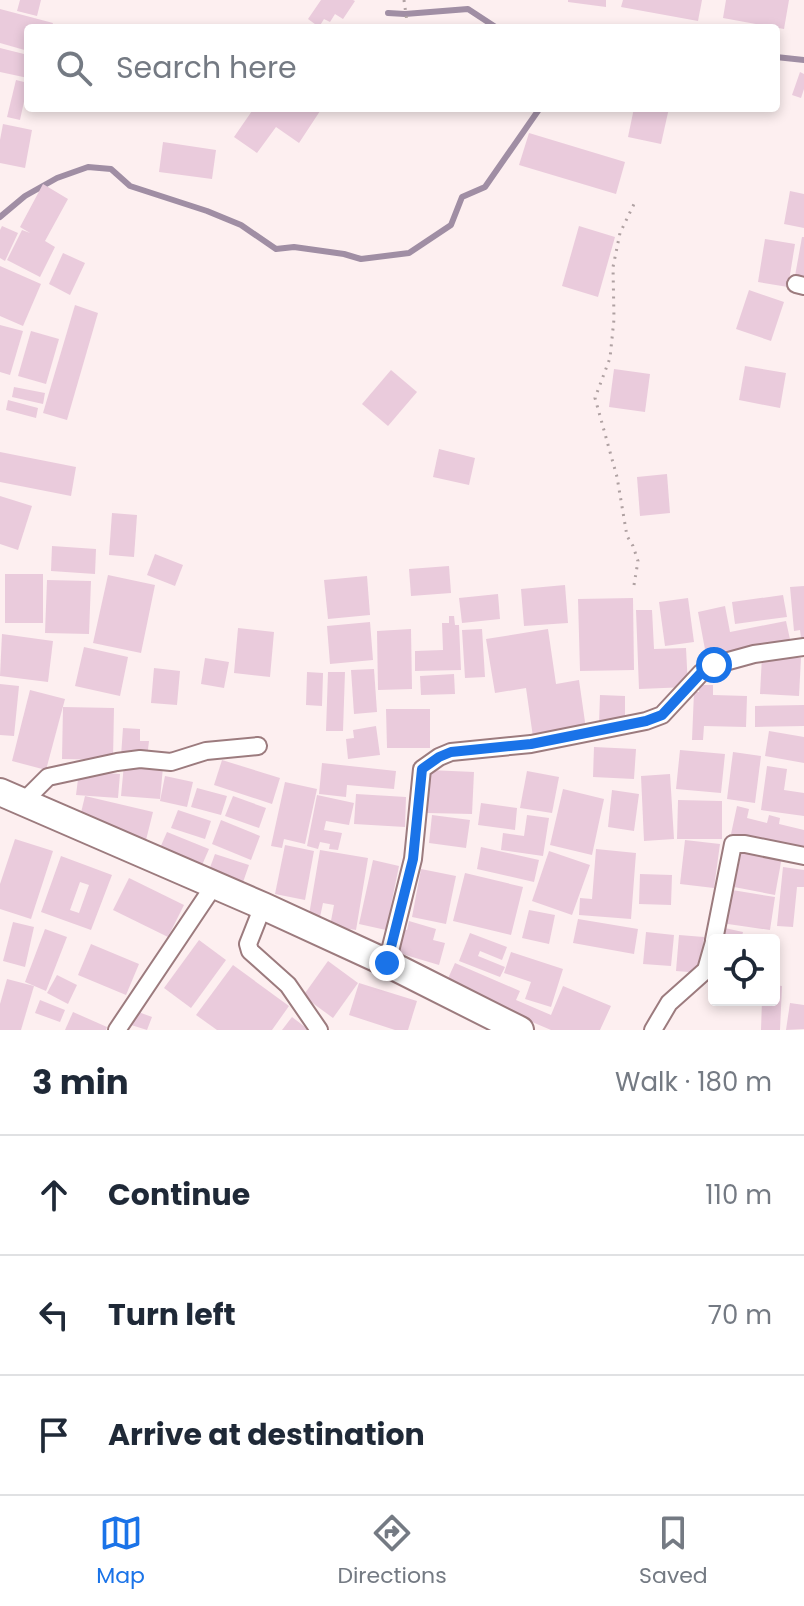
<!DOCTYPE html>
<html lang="en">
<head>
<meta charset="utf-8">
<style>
  :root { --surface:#fff; --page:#f6f6f7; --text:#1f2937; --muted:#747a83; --line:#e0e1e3; --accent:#1a73e8 }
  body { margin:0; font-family:Poppins,sans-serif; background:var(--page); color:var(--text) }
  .controls { position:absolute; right:24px; bottom:24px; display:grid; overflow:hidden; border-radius:8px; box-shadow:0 4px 12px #0003 }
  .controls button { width:72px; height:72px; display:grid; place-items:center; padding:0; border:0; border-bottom:2px solid var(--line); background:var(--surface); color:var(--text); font:40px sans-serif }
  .stop { position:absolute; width:24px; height:24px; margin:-18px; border:6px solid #1a73e8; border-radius:50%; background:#fff }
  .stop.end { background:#1a73e8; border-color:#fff; box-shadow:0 2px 8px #0008 }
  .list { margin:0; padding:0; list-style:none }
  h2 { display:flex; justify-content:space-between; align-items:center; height:104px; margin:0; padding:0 32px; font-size:34px }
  h2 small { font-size:26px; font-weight:400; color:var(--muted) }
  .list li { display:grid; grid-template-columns:52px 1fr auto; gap:24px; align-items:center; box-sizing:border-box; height:120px; padding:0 32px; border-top:2px solid var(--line) }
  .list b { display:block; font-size:30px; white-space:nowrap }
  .list em { font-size:26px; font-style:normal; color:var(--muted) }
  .icon { flex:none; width:44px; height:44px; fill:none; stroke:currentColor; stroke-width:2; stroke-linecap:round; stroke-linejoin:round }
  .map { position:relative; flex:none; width:804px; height:1030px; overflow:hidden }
  .search { position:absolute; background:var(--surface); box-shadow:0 4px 12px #0003; left:24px; right:24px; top:24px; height:88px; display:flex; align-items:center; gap:20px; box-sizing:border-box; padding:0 28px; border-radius:8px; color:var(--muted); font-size:30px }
  .sheet { height:464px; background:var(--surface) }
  nav { display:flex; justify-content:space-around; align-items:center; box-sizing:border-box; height:112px; border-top:2px solid var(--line); background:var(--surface); font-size:22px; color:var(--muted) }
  nav a { display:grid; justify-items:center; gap:4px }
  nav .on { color:var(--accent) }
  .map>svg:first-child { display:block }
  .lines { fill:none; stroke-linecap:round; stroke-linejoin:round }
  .stream { stroke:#a08ea4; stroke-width:6 }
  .building { fill:#eacbdc; fill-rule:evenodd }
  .street-casing { stroke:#9c7b7e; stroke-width:20 }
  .primary-casing { stroke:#9c7b7e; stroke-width:30 }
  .path { stroke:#afa1a2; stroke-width:3; stroke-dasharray:2 6; stroke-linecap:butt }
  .street { stroke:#fff; stroke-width:16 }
  .primary { stroke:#fff; stroke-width:26 }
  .route { stroke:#1a73e8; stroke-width:10 }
</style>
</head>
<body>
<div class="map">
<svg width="804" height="1030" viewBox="0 0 804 1030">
  <rect width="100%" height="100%" fill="#fdeff0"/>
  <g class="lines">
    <g class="stream">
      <polyline points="388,13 405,14 468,9 497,28"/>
      <polyline points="776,57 804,60"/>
      <polyline points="0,217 25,196 57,178 88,167 111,169 130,186 207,211 241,225 276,249 294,247 344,254 361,259 409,253 451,225 462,197 485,187 540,108"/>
    </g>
  </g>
  <g class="building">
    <polygon points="20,0 41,0 37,16 17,11"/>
    <polygon points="321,0 353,0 355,1 343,19 335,14 330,22 324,19 319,27 308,19"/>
    <polygon points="568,0 606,0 606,7 568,2"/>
    <polygon points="623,0 702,0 698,21 621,7"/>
    <polygon points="726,0 789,0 784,29 723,18"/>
    <polygon points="0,9 53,23 51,28 28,28 28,51 0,43"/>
    <polygon points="0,48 28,55 28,78 0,72"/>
    <polygon points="800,72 804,74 804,89 801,98 792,95"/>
    <polygon points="16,80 28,83 20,120 7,117"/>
    <polygon points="254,108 322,108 299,143 276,127 257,153 234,137"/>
    <polygon points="634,108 669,108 661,144 628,137"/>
    <polygon points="3,124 32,130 25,168 0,163 0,140"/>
    <polygon points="529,133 625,162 616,194 519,165"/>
    <polygon points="163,142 216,150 212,179 159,172"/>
    <polygon points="43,184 68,199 45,241 55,247 40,277 7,260 22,230 30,233 20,227"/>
    <polygon points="790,191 804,194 804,228 784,224"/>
    <polygon points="2,226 18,233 5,261 0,258 0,230"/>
    <polygon points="579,226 615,237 598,297 562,286"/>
    <polygon points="802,237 804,237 804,278 795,276"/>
    <polygon points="765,239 795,244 788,287 758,282"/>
    <polygon points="63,253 85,263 70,295 49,284"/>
    <polygon points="0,266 41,284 23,326 0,316"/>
    <polygon points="749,290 784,302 771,341 736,329"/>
    <polygon points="75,305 98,313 67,420 43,413"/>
    <polygon points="0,325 23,331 10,375 0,372"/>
    <polygon points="31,331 59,339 46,384 18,376"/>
    <polygon points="745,366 786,373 780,408 739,400"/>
    <polygon points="614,369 650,374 645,412 609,407"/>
    <polygon points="391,370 417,392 388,426 362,404"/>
    <polygon points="14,387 45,393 43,404 12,397"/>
    <polygon points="8,400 38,408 36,418 6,410"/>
    <polygon points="439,449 475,458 469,485 433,477"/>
    <polygon points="0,452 76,467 71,496 0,482"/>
    <polygon points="667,474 670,513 640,516 637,477"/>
    <polygon points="0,496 32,506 18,550 0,544"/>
    <polygon points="112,513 137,515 134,557 109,555"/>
    <polygon points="52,546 96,549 95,574 51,571"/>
    <polygon points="155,554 183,565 175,586 147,575"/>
    <polygon points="449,566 451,593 411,596 409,569"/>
    <rect x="5" y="574" width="38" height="49"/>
    <polygon points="108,575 155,585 141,653 93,643"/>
    <polygon points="367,576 370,615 328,619 324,580"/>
    <polygon points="47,580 91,581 89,634 45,633"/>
    <polygon points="565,585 568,623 524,626 521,589"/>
    <polygon points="804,586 804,646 802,646 800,630 794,631 790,587"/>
    <polygon points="498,594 500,619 462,623 459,598"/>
    <polygon points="783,595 787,617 735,624 732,602"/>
    <polygon points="633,598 634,670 580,671 578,599"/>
    <polygon points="688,598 694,642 665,646 659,602"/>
    <polygon points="725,606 730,632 786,621 791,644 707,660 698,612"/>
    <polygon points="636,610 652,610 654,649 686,648 688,687 639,689"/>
    <polygon points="449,616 454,616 455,625 459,625 461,670 415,671 415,651 443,650 442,623 449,623"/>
    <polygon points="370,622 373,660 330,664 327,626"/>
    <polygon points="238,628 274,632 270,677 234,673"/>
    <polygon points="411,629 412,689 378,690 377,631"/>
    <polygon points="482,629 485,677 465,678 462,630"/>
    <polygon points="548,629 556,684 579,680 586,729 533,737 526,688 495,693 486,639"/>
    <polygon points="2,634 53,641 48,682 0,676"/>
    <polygon points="84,647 128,657 120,696 75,686"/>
    <polygon points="762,656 801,658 799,696 760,694"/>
    <polygon points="205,658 229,662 224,688 201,684"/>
    <polygon points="154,668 180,671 177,705 151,703"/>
    <polygon points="374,669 377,712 354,714 351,670"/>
    <polygon points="307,672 323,673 322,706 306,705"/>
    <polygon points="328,672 345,672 343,731 326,731"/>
    <polygon points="454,674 455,694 421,695 420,676"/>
    <polygon points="0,684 19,686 14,736 0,735"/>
    <polygon points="699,685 713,685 713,695 747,696 746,727 704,726 703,740 692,740 694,692 699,692"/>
    <polygon points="30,690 65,699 46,770 12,761"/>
    <polygon points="600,695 625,696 625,725 599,725"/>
    <polygon points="804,705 804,726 755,727 755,706"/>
    <polygon points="63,707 114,708 113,760 62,759"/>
    <polygon points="386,709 430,709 430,748 387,748"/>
    <polygon points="376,726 380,755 348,759 346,739 354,738 353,730"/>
    <polygon points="123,728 140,729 140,741 149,741 147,758 121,756"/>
    <polygon points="769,731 804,737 804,763 765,756"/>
    <polygon points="594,747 636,749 634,779 593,777"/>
    <polygon points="680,750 725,754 721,793 676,789"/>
    <polygon points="733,752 761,756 755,803 727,799"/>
    <polygon points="222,760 280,778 272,804 214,785"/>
    <polygon points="322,763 396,771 394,789 347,785 346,797 319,794"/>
    <polygon points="124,764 163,767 160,799 121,796"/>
    <polygon points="767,766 787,769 784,790 804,793 804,816 761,810"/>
    <polygon points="429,770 474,772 472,814 427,813"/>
    <polygon points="79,771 120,774 118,798 76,795"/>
    <polygon points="527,771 559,777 552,813 520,808"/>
    <polygon points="670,774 674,839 644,841 641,776"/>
    <polygon points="165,776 193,782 187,807 160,801"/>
    <polygon points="285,782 317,789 305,844 284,839 282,848 271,846"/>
    <polygon points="197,788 227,796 221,815 191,807"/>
    <polygon points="563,789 604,799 592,855 550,845"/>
    <polygon points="612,790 639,794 634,831 608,827"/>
    <polygon points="356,794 406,797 405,827 354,824"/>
    <polygon points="317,795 354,803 349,825 326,821 324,830 342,833 338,850 329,849 330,844 320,842 318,849 307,846"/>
    <polygon points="85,796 153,812 146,840 78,825"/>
    <polygon points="233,796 266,808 259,828 225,816"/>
    <polygon points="678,800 722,801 722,839 677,839"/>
    <polygon points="481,803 517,808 515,830 478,825"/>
    <polygon points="737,806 749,809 747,818 767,823 769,815 780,818 779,824 804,830 804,851 731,834"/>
    <polygon points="178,810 211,821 205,839 171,828"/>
    <polygon points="432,815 470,820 466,848 429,843"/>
    <polygon points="527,815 549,818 543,856 501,850 503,833 524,836"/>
    <polygon points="221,820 260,836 251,860 212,844"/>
    <polygon points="167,832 209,849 199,872 157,855"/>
    <polygon points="15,839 53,851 31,919 0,909 0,884"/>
    <polygon points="685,840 720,844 714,888 680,884"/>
    <polygon points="285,845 314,851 305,900 275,894"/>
    <polygon points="481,847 539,860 534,882 477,869"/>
    <polygon points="596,849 636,853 631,919 579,915 580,898 592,899"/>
    <polygon points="742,849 782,857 775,895 734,887"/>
    <polygon points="320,850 368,858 356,930 330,926 334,905 323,903 320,917 309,915"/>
    <polygon points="549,851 590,865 572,915 532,901"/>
    <polygon points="215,854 249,865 242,885 208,873"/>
    <path d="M61,856l51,19 -21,55 -50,-18zM80,882l9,3 -10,28 -9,-3z"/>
    <polygon points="373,860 399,866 386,930 359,924"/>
    <polygon points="783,867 804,870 804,887 797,887 793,927 777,926"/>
    <polygon points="421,869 456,876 446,924 412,917"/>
    <polygon points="465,873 523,887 511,935 453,921"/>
    <polygon points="640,874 672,875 671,905 639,904"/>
    <polygon points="129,878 184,905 168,937 113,910"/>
    <polygon points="726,889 775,897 770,930 721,923"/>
    <polygon points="529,910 555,915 549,944 522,938"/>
    <polygon points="578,919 638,929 634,954 573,943"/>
    <polygon points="409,921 436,929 433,940 445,943 439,965 392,951 398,927 407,930"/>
    <polygon points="13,922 34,927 25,967 3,961"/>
    <polygon points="720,927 743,932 741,940 717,940"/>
    <polygon points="45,929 67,937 46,991 25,982"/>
    <polygon points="646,932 674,935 671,966 643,964"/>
    <polygon points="470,933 507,947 502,960 480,951 478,956 505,967 500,977 459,961"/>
    <polygon points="679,935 704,937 701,973 676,971"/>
    <polygon points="199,940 226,960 191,1008 164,988"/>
    <polygon points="91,944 139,964 126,995 78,975"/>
    <polygon points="511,952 563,969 551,1007 525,999 531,982 504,973"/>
    <polygon points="328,961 358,983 333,1018 303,996"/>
    <polygon points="455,963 520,991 516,1000 551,1015 563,986 611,1006 600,1030 551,1030 445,985"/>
    <polygon points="233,965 289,1006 272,1030 217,1030 196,1015"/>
    <polygon points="57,975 77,985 68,1004 47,993"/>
    <polygon points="7,979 34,986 21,1030 0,1030 0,1004"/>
    <polygon points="359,983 417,1001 408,1030 395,1030 349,1015"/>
    <polygon points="774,985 782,986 780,1030 761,1030 762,1000 774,1000"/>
    <polygon points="40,1000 65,1010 60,1022 35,1013"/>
    <polygon points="790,1003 804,1005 804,1029 786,1030"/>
    <polygon points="133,1010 152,1017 147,1030 128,1024"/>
    <polygon points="73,1012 107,1027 106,1030 65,1030"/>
    <polygon points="292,1017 309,1030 282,1030"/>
  </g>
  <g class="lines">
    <defs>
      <g id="street">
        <polyline points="796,284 804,286"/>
        <polyline points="23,802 48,777 117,762 140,759 171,762 206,751 258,746"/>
        <polyline points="263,906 248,944 250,951 288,985 319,1030"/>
        <polyline points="714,940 733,844 745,844 804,856"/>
        <polyline points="387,963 413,859 422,769 439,757 451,752 531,744 646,721 662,715 701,673 714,665 754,654 804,647"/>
        <polyline points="117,1030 215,884"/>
        <polyline points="653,1030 669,1003 706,970 714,942"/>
      </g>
      <polyline id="primary" points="0,792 263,906 387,963 520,1030"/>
    </defs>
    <use href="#street" class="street-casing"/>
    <use href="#primary" class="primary-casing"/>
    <g class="path">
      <polyline points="404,0 407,22"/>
      <polyline points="578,28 579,24"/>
      <polyline points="634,585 638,561 633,546 627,536 617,477 595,398 610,358 614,319 613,267 620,233 635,202"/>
    </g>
    <use href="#street" class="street"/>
    <use href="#primary" class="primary"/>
  </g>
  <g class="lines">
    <polyline class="route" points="387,963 413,859 422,769 439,757 451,752 531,744 646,721 662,715 701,673 714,665"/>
  </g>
</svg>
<div class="controls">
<button><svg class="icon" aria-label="locate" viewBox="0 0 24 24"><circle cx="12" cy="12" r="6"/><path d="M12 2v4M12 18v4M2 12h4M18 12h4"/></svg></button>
</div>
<div class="stop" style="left:714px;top:665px"></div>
<div class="stop end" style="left:387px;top:963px"></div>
<div class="search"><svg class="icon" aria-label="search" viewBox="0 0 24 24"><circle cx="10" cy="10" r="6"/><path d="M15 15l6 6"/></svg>Search here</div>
</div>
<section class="sheet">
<h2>3 min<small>Walk · 180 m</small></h2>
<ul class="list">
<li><svg class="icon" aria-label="ahead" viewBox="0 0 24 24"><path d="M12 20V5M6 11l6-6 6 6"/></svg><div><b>Continue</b></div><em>110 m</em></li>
<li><svg class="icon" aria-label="left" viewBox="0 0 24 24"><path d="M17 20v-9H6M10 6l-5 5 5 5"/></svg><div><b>Turn left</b></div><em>70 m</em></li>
<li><svg class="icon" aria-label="arrive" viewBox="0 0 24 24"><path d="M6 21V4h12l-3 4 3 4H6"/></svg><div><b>Arrive at destination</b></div></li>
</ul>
</section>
<nav>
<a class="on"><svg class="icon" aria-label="map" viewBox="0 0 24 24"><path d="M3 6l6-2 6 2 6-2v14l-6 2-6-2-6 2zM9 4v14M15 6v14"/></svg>Map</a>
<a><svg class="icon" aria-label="directions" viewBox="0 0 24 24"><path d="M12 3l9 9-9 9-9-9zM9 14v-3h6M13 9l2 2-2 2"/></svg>Directions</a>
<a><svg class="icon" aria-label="saved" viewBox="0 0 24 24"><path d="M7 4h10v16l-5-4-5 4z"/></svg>Saved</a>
</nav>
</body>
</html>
